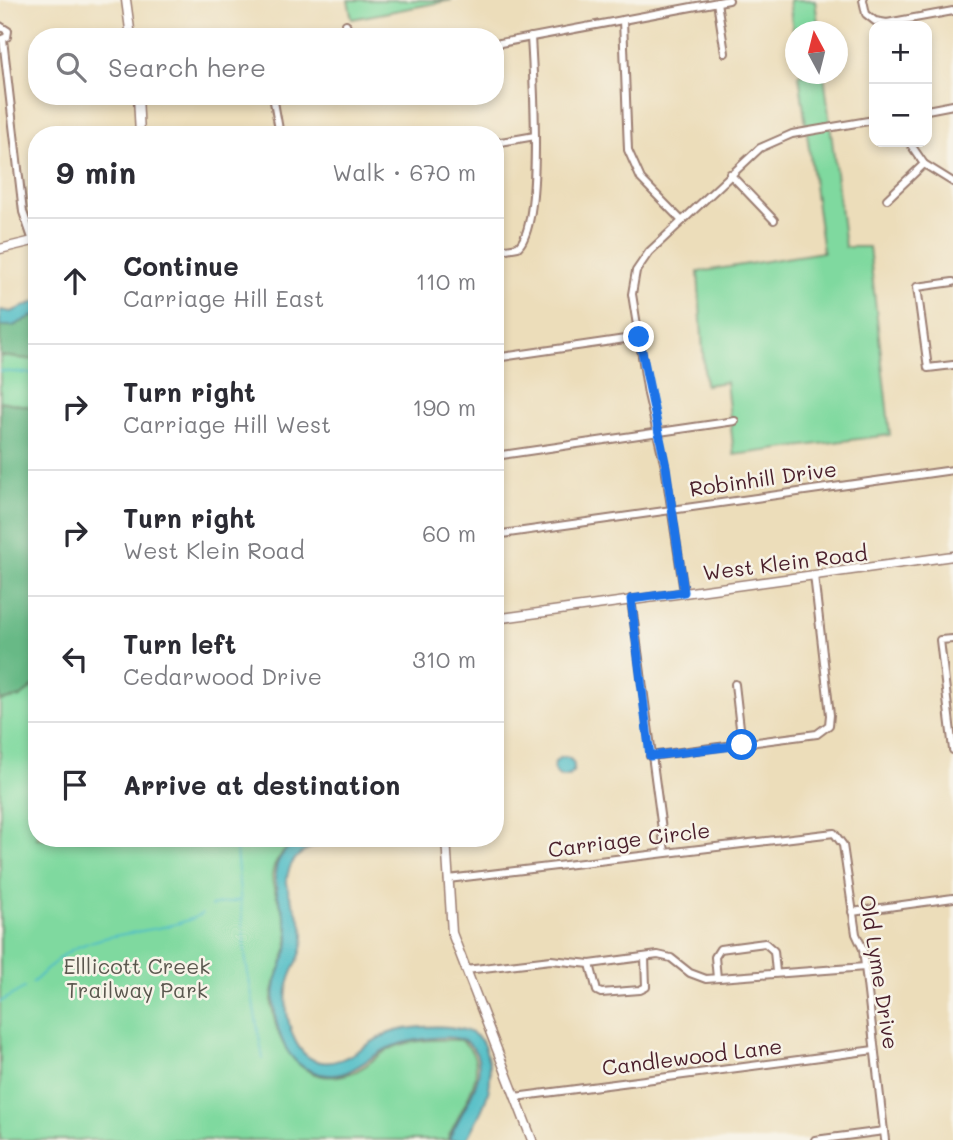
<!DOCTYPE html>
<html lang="en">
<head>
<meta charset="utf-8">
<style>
  :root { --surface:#fff; --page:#f7f7f7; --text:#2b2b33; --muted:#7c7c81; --line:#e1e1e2 }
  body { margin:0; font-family:Mali,sans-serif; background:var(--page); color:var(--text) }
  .controls { position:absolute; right:21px; top:21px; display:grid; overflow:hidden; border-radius:14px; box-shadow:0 4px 10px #0003 }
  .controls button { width:63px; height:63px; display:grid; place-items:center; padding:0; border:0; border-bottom:2px solid var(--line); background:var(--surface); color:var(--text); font:35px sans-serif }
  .compass { position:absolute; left:785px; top:21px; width:63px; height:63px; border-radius:50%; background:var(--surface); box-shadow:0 4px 10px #0003; rotate:353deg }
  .stop { position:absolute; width:21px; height:21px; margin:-16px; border:5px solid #1a73e8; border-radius:50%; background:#fff }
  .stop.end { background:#1a73e8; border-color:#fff; box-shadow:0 2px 7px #0008 }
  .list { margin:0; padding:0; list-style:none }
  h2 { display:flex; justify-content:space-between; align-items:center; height:91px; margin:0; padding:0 28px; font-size:30px }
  h2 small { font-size:23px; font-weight:400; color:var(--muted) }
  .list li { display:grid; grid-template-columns:46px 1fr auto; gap:21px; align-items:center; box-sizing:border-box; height:126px; padding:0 28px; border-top:2px solid var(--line) }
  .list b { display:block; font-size:26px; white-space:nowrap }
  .list p { margin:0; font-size:23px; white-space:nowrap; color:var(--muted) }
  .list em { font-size:23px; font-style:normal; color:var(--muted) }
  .icon { flex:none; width:38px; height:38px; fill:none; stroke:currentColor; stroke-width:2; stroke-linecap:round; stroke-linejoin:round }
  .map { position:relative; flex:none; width:953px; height:1140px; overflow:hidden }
  .search { position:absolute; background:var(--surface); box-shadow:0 4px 10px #0003; left:28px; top:28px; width:476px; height:77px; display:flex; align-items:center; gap:18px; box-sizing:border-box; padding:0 24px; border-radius:28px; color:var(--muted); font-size:26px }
  .panel { position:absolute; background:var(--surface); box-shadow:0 4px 10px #0003; left:28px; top:126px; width:476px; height:721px; border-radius:28px }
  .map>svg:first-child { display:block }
  .green { fill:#7fd99f; stroke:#647c65; stroke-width:2 }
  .forest { fill:#67b986; stroke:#586c58; stroke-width:2 }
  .water { fill:#4fbdc6; stroke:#4c6e78; stroke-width:2 }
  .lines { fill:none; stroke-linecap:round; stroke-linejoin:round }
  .stream { stroke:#4fbdc6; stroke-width:2 }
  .minor-casing { stroke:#9b7e72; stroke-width:10 }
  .tertiary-casing { stroke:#9b7e72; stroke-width:11 }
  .minor { stroke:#fff; stroke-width:6 }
  .tertiary { stroke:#fff; stroke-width:8 }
  .route { stroke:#1a73e8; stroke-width:9 }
  .labels { text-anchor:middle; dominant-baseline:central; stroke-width:5; stroke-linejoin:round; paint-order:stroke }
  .street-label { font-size:21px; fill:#4a1f2b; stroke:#f7f3e8 }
  .park-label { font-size:21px; fill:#5a574e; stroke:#f7f3e8 }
</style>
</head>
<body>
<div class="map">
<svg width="953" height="1140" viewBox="0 0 953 1140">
  <rect width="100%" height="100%" fill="#f7f3e8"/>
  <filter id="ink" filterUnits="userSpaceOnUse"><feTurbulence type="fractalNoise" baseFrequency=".0143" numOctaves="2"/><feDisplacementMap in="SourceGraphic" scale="14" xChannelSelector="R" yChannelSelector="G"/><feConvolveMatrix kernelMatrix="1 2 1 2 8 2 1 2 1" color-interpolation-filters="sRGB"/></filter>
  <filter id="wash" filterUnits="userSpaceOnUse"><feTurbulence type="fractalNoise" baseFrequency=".00686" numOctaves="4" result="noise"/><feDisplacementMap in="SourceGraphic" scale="28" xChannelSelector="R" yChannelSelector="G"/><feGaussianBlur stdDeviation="1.57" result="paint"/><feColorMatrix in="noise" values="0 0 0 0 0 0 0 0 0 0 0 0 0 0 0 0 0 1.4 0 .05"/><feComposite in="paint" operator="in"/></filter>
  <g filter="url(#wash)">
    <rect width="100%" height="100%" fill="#ecddba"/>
    <g class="green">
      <polygon points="348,0 452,0 352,19"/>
      <polygon points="789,0 815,0 819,31 796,32 795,47"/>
      <polygon points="799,74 824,74 845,247 869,247 890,435 734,455 726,382 705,385 698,272 823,252"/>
      <path d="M37,315v523h262c-51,39 -14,55 -11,95 2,26 -18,46 -16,72 5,42 31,84 79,68 16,-5 26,-19 41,-25 20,-9 46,-9 68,-8 38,24 -2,72 -13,100h-447v-813l12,1z"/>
    </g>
    <g class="forest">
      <polygon points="37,314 37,360 0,356 0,326 13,326"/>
      <polygon points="0,401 37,408 37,684 20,697 0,701"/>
    </g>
    <g class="water">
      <polygon points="37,301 37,314 13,326 0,326 0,310 11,312"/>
      <circle cx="564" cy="767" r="10"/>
      <path d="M302,838h47c-23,5 -54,8 -61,35 -6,20 14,41 16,61 1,20 -14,36 -17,55 -3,22 4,62 27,71 26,11 52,-18 73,-26 22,-9 87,-15 97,12 15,39 0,60 -18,94h-17c9,-26 49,-72 19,-97 -14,-12 -65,-2 -82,6 -26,13 -42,37 -77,21 -30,-13 -39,-60 -33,-88 3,-14 12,-26 13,-41 1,-11 -3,-20 -6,-30 -12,-32 -14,-54 19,-73z"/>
    </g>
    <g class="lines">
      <g class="stream">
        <polyline points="0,371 37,374"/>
        <polyline points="235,838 246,962 263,1059"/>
        <polyline points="211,906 240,900"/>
        <path d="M32,983c11,-9 21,-21 33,-29 40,-26 95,-18 137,-40"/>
        <polyline points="0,1002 24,988"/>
      </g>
    </g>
  </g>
  <g filter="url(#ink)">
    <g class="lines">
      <defs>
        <g id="minor">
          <polyline points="863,0 866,14 875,21 887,23 953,11"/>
          <polyline points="717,2 725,53"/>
          <polyline points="623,20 628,150 641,179 682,221"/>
          <polyline points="346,24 349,37"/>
          <polyline points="0,26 8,31 7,37 2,39"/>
          <polyline points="3,39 23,212 33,241"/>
          <polyline points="495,44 729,0"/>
          <polyline points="273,96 280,135"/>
          <polyline points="927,110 953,105"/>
          <polyline points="909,142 924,164 953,182"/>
          <polyline points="495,143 535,136"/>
          <polyline points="730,174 774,220"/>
          <polyline points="887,199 924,164"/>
          <path d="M495,251l23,-4c26,-23 15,-172 13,-210"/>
          <polyline points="953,282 917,287 928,368 953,365"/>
          <polyline points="495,358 639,337"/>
          <polyline points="495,456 735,421"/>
          <polyline points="495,535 953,470"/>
          <polyline points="684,592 665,467 648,394 632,294 636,271 649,252 760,148 792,134 874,120"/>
          <polyline points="631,599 665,852"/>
          <polyline points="953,639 940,640 953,750"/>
          <polyline points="735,684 742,745"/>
          <polyline points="650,756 817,734 829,725 830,715 814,575"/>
          <polyline points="448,879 834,833 843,845 856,934 863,949 885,1140"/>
          <polyline points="852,912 953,898"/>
          <polyline points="590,964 597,991 601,993 640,990 646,987 645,957"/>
          <polyline points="466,970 551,960 590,964 658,955 671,958 690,973 706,979 865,967"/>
          <polyline points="717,978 715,957 720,949 765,943 774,951 776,972"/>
          <polyline points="515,1097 874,1050"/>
          <polyline points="815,1140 884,1131"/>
        </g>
        <g id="tertiary">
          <polyline points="126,0 131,37"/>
          <polyline points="138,96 140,135"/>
          <polyline points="0,249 37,240"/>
          <polyline points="495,619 953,556"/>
          <polyline points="446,838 452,933 532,1140"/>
        </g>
      </defs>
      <use href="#minor" class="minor-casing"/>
      <use href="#tertiary" class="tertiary-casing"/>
      <use href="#minor" class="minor"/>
      <use href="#tertiary" class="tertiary"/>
    </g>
  </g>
  <g class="lines" filter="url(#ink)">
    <polyline class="route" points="639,337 666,467 684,592 631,599 650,756 742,745"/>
  </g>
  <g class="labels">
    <g class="street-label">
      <text transform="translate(763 478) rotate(-8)">Robinhill Drive</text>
      <text transform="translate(785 562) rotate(-7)">West Klein Road</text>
      <text transform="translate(629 839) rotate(-7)">Carriage Circle</text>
      <text transform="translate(880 972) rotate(81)">Old Lyme Drive</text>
      <text transform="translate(692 1056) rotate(-7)">Candlewood Lane</text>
    </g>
    <g class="park-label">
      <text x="137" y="965">Elllicott Creek<tspan x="137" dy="24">Trailway Park</tspan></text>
    </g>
  </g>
</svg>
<div class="controls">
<button>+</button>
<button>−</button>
</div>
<svg class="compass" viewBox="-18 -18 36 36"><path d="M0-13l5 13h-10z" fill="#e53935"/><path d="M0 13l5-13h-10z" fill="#7c7c81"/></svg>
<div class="stop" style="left:742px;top:745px"></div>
<div class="stop end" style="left:639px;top:337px"></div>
<div class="search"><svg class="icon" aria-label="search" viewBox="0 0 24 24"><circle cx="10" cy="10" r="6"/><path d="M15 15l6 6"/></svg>Search here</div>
<section class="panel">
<h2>9 min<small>Walk · 670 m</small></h2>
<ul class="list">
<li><svg class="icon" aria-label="ahead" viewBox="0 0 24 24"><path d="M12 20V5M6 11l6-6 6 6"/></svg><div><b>Continue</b><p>Carriage Hill East</p></div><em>110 m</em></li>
<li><svg class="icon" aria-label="right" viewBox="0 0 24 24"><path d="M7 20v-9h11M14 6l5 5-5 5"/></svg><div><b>Turn right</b><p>Carriage Hill West</p></div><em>190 m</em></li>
<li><svg class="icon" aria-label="right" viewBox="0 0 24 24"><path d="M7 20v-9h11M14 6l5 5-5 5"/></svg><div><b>Turn right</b><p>West Klein Road</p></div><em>60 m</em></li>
<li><svg class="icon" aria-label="left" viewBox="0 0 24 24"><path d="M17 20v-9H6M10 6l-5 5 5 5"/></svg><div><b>Turn left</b><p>Cedarwood Drive</p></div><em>310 m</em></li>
<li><svg class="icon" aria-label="arrive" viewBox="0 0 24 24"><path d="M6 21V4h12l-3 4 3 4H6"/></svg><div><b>Arrive at destination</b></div></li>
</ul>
</section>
</div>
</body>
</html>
